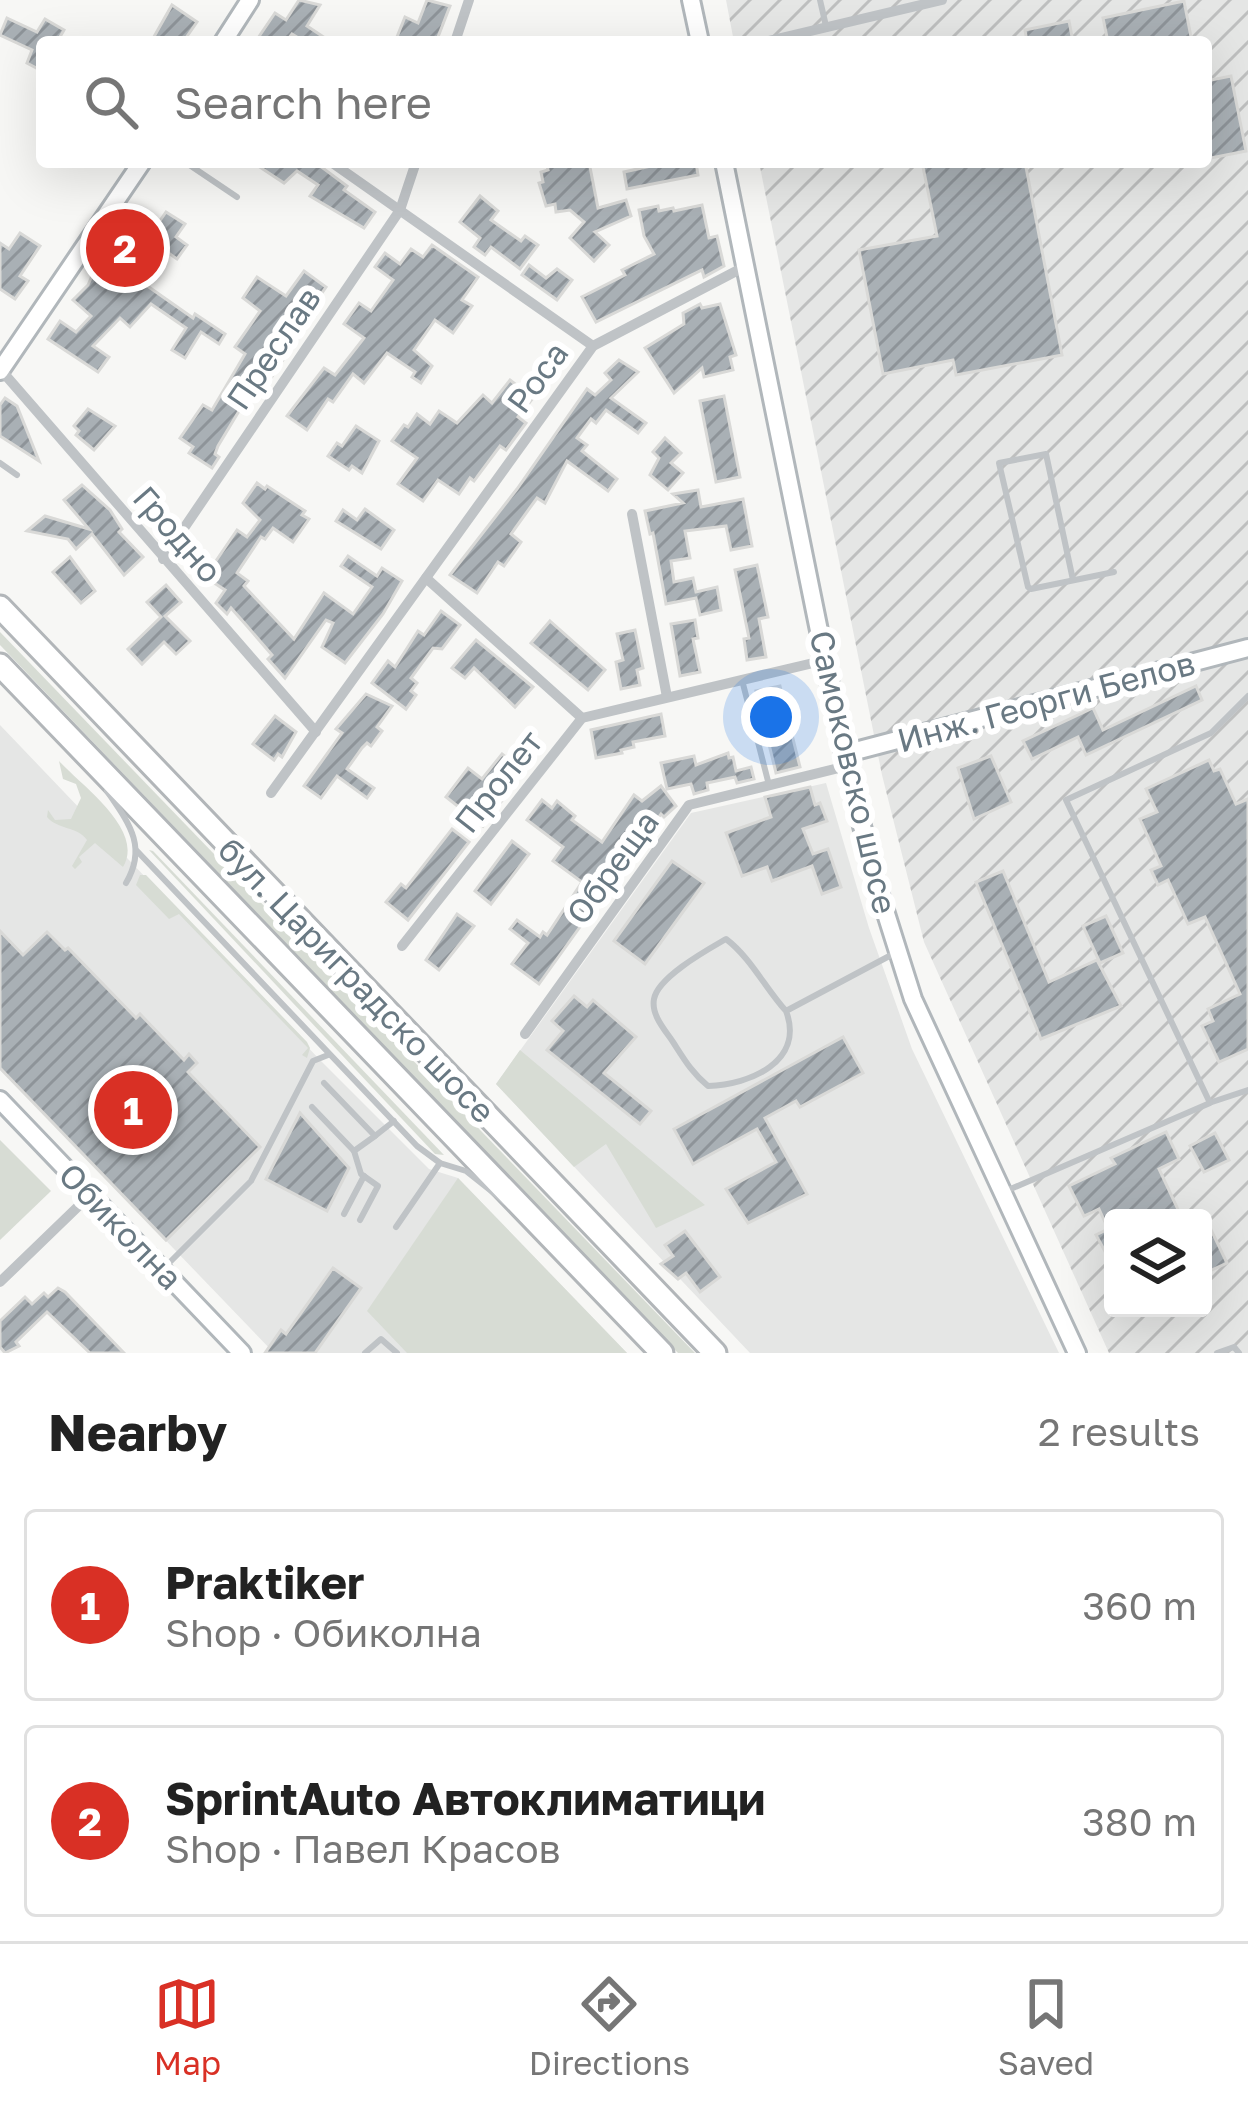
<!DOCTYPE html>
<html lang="en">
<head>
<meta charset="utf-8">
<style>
  :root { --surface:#fff; --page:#f2f2f2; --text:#222; --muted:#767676; --line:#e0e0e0; --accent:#d93025 }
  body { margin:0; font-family:"Golos Text",sans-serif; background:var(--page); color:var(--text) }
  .controls { position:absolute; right:36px; bottom:36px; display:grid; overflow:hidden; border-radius:12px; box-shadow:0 12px 48px #0002 }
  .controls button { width:108px; height:108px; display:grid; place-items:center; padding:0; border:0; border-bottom:3px solid var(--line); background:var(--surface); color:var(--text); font:60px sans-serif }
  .you { position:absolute; left:771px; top:717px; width:42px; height:42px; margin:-30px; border:9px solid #fff; border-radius:50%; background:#1a73e8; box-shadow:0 0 0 18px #1a73e833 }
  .badge { display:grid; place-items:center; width:78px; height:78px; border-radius:50%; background:var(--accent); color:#fff; font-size:39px; font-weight:700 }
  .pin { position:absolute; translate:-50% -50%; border:6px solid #fff; box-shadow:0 3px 12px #0006 }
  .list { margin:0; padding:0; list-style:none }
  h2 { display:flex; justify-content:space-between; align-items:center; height:156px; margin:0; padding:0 48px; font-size:51px }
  h2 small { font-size:39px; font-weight:400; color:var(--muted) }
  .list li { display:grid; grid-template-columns:78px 1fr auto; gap:36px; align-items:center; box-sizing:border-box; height:192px; margin:0 24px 24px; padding:0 24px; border:3px solid var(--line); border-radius:12px }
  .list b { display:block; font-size:45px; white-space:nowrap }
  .list p { margin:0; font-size:39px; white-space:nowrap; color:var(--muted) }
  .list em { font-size:39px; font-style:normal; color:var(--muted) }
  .icon { flex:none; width:66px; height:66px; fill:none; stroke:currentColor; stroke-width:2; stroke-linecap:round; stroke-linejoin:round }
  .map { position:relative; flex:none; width:1248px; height:1353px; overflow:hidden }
  .search { position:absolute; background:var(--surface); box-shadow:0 12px 48px #0002; left:36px; right:36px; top:36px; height:132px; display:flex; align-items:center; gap:30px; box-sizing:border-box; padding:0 42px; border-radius:12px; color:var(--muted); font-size:45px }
  .sheet { height:588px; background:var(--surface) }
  nav { display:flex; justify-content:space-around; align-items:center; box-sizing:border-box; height:168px; border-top:3px solid var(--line); background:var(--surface); font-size:33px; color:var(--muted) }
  nav a { display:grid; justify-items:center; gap:6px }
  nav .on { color:var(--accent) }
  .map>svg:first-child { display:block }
  .built { fill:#e5e6e5 }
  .industrial { fill:url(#industrial-furrows); fill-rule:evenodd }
  .grass { fill:#d7dcd4 }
  .building { fill:url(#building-hatch); stroke:#d9d9d7; stroke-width:3 }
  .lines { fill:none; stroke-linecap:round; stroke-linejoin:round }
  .secondary-casing { stroke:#b1b7bb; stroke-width:22 }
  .highway-casing { stroke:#b2b6b9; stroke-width:27 }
  .lane { stroke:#bfc3c6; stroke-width:6 }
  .street { stroke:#bfc3c6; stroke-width:10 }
  .secondary { stroke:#fff; stroke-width:16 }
  .highway { stroke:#fff; stroke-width:21 }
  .labels { text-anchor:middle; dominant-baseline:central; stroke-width:12; stroke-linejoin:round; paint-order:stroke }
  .street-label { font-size:33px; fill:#697983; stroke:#fff }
</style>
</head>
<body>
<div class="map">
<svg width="1248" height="1353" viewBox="0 0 1248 1353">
  <defs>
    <pattern id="industrial-furrows" width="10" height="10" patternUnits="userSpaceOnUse" patternTransform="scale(3)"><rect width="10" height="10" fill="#e5e6e5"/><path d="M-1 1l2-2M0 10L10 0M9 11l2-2" fill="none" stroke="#bebfbf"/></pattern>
    <pattern id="building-hatch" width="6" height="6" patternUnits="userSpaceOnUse" patternTransform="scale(3)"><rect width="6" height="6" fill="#a9b0b5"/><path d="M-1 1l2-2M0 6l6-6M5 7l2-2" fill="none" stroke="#8e9499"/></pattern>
  </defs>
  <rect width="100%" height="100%" fill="#f7f7f5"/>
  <g class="built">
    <polygon points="0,725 321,1061 429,1169 458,1178 627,1353 274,1353 0,1068"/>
    <polygon points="826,783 869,928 912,1049 1059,1353 750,1353 496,1084 691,813"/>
  </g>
  <path class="industrial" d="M726,0h522v1353h-139l-185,-411 -42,-167 -123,-613h447v-120h-472zM1113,1218h90v90h-90z"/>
  <g class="grass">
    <polygon points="0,632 695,1353 678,1353 0,645"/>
    <path d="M59,761c24,26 86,69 64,106l-28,-24 -16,14 3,5 -7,7 -3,-3 15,-26c-10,-14 -29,-10 -40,-23l1,-7 7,10 16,-1 10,-21 -5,-14 -13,-5z"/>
    <polygon points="149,850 153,851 444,1155 435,1154"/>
    <polygon points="140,875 146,875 307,1042 310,1048 307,1058 302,1055 308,1048 179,914 169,919 136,885"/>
    <polygon points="520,1050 705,1205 656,1228 606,1144 574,1167 496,1084"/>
    <polygon points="0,1140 51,1191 0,1240"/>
    <polygon points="458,1178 627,1353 407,1353 367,1311"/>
  </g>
  <g class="building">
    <polygon points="299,0 320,5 307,26 331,42 305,42 292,34 286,42 264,42 258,38 275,13 286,20"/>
    <polygon points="427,0 450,6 436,42 410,42 397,37 405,17 418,23"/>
    <polygon points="1184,1 1192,42 1108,42 1103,18"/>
    <polygon points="172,5 197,22 183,42 151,42"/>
    <polygon points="7,18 37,32 45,19 64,30 57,42 42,42 42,71 27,63 32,50 0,35"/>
    <polygon points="1069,21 1073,42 1027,42 1025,30"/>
    <polygon points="1231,76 1246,151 1206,159 1206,81"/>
    <polygon points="252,162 321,162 320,166 347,186 344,190 375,212 364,228 310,196 318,185 297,171 284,183"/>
    <polygon points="546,162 589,162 598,208 626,200 631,216 595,232 609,245 594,261 570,238 584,222 570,210 556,212 555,204 546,206 539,183 543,182 541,172 548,170"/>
    <polygon points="669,162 696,162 698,175 627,189 624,172"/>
    <polygon points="922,162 1025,162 1062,355 956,375 953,360 883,374 859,250 937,236"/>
    <polygon points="480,196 498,211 491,220 521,241 525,236 538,245 520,269 491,247 485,255 474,247 480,238 460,222"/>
    <polygon points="702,205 709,238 717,236 724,266 704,277 702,270 596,322 582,297 625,275 622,270 654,254 644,236 639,210 658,206 659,211 673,208 674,211"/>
    <polygon points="166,212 185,224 176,237 187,245 177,259 167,252 146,285 193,318 195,314 225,334 219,344 201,332 185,358 172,350 186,328 151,304 130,327 120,318 93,346 109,357 98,372 48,339 60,321 76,332 91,316 73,300 88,285 102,253 108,257 132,223 150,235"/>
    <polygon points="20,233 40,246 20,276 28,281 15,299 0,289 0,243 9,249"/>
    <polygon points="432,245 478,277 462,300 472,306 453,333 435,320 414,350 432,366 421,383 412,377 415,372 387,353 364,383 353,374 333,402 328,399 307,430 287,416 324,368 335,375 364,338 344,324 359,303 371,311 393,280 375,267 385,253 400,264 411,249 423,257"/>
    <polygon points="529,265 546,278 557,269 572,280 557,300 522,275"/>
    <polygon points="304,271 326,287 293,335 281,327 266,349 283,360 271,378 262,373 218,446 215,454 219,457 212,468 189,453 193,447 180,438 203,405 212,410 245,354 235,347 260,311 243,298 257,277 286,296"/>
    <polygon points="700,304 702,308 720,304 736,355 730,357 733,370 704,377 702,368 674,393 645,348 684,324 683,313"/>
    <polygon points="619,360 638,372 611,398 646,423 638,433 606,410 596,423 591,419 577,438 587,445 582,451 617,479 608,491 567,461 545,503 537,498 511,534 521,542 504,566 498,562 477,593 450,575 517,489 587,389 595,395 611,380 605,373"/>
    <polygon points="510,380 533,398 518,417 526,423 506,450 500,446 474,481 470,478 459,494 438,480 423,501 398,484 417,458 392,441 404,425 408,427 417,414 430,424 439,411 457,423 483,395 492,403"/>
    <polygon points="724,396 740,477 716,482 700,401"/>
    <polygon points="5,398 17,406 39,461 0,436 0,405"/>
    <polygon points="88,409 115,426 94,450 76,435 79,431 74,426"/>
    <polygon points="356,426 379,441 362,473 352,466 349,470 328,456 337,443 342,446"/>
    <polygon points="665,438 681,453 671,463 683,473 668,490 650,475 659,458 653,452"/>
    <polygon points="257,483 265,489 267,486 305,511 302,515 309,519 293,542 273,528 265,539 261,537 237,573 248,581 244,586 294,639 324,593 353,614 372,587 341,566 348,556 377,576 382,568 402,581 383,614 345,663 322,647 333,623 326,620 285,678 268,659 272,655 247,626 231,608 227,614 216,603 225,590 205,577 237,530 247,537 260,520 243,503"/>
    <polygon points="82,485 110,510 122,529 119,532 143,557 124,575 92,534 76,549 68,539 27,531 45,516 89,529 64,500"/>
    <polygon points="698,490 701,507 743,499 752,546 731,550 726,526 685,531 690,558 671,561 674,582 693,578 696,592 717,587 721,610 700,615 696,598 666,604 653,533 650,534 645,511 683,503 673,494"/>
    <polygon points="365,509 394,530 381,549 336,521 343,510 357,520"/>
    <polygon points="70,557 95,591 81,603 53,572"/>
    <polygon points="757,565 768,617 759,619 766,657 747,660 744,639 749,638 735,570"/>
    <polygon points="166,585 181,602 165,616 190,641 176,654 164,642 142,664 128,649 161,617 147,602"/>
    <polygon points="441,611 460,625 442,649 433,648 411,678 417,683 411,691 416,695 406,709 372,683 388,661 395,667 418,631 424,635"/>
    <polygon points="695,620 698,638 693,639 700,672 680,676 671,624"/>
    <polygon points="550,621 605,670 588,690 531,643"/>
    <polygon points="635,630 643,668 637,670 640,685 621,689 616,662 623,660 617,634"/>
    <polygon points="476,640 533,687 515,707 474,668 465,678 452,668"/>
    <polygon points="780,686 800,767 776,773 756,691"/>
    <polygon points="1196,686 1202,700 1086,755 1078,737 1032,759 1023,741 1093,708 1103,730"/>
    <polygon points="366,694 392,706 377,727 382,731 371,746 367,743 362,748 347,769 374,788 367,798 337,776 321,798 304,786 342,733 336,729"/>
    <polygon points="661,714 665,736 633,742 634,747 621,750 622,753 596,758 591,730"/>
    <polygon points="275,716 296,732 282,757 278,754 274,760 253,744"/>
    <polygon points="728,753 729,758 733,757 736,771 751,767 754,779 737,783 735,777 707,783 708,790 694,794 691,784 667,789 661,763 694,756 696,765"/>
    <polygon points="502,754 524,771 483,826 446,797 468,768 482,779"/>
    <polygon points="991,756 1011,802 974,819 958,768"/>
    <polygon points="1209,760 1214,771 1220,769 1236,804 1248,799 1248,1049 1219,1062 1202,1026 1213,1021 1208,1009 1240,994 1205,917 1188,924 1168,880 1158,885 1151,870 1161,866 1140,819 1157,812 1146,789"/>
    <polygon points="661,786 676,806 664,817 661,814 539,984 512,964 528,943 510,929 517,920 540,937 543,932 547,935 582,882 553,861 563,847 527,820 542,800 552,808 557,801 575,816 572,820 602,842 634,795 642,801"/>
    <polygon points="810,787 815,805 820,803 827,821 803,829 813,854 828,849 841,887 822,894 812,866 772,881 767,867 742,876 726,833 771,817 765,797"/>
    <polygon points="452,829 469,842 408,920 386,902 401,884 406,888"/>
    <polygon points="512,841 529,854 491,904 475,891"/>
    <polygon points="672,861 704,883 645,964 614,941"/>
    <polygon points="1003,871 1049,982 1097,960 1121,1006 1041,1039 976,882"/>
    <polygon points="457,914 474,926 439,970 426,960"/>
    <polygon points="1106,916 1123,953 1100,963 1083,926"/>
    <polygon points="0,931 23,955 47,932 65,950 68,948 136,1018 140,1014 184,1060 189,1054 197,1063 188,1072 260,1147 166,1240 0,1068"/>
    <polygon points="574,996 587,1007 593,1000 636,1037 604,1073 651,1111 640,1124 547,1050 563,1031 552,1021"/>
    <polygon points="843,1037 863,1073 800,1107 796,1101 765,1118 807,1194 748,1223 726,1189 776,1162 757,1129 693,1164 674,1129"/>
    <polygon points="300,1113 349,1168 327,1211 266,1179"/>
    <polygon points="1166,1132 1179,1159 1159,1169 1182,1218 1113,1218 1113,1266 1096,1235 1108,1229 1099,1209 1084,1216 1069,1186 1115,1164 1111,1158"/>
    <polygon points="1215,1133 1229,1160 1204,1172 1190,1146"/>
    <polygon points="1203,1213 1227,1263 1203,1274"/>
    <polygon points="685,1231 720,1277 700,1292 686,1273 678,1279 661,1264 673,1256 665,1245"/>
    <polygon points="333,1268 361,1288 315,1353 265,1353 281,1330 286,1334"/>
    <polygon points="58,1288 65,1292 124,1353 90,1353 47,1312 16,1342 19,1346 5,1353 0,1347 0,1321 25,1297 32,1304 44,1293 48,1297"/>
  </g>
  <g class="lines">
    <defs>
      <g id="secondary">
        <polyline points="691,0 700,42"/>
        <polyline points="223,42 250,0"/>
        <polyline points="724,162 844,754 876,882 913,999 1077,1353"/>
        <polyline points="0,371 142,162"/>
        <polyline points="844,754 1248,648"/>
        <polyline points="0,1100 242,1353"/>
      </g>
      <g id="highway">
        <polyline points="0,607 715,1353"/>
        <polyline points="0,665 662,1353"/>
      </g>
    </defs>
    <use href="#secondary" class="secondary-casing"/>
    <use href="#highway" class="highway-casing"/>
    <g class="lane">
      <polyline points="820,0 826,26"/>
      <polyline points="185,162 237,197"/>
      <polyline points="0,463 17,475"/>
      <polyline points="1073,580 1046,454 999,463 1028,587 1031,589 1114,572"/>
      <polyline points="742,680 769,785"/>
      <path d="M107,791c21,31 41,55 19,92"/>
      <polyline points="137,851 417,1146 440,1163 466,1171 505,1202"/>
      <path d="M786,1011c-21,-23 -35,-53 -60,-72 -19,11 -68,38 -72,60 -3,16 11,31 19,43 11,17 19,31 35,44 42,-1 97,-25 78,-75l109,-58"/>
      <polyline points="324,1083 375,1136 394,1121"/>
      <polyline points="1212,1102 1248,1090"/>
      <polyline points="312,1107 354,1151 375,1136"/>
      <polyline points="354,1151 361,1174 378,1186 360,1220"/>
      <polyline points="1006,1191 1210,1103 1066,800 1211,733 1248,696"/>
      <polyline points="344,1214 364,1176"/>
      <polyline points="396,1227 440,1163"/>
      <polyline points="165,1267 251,1181 313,1061 328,1055"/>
      <polyline points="365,1353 381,1339 397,1353"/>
      <polyline points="1217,1353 1234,1347 1239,1353"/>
    </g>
    <g class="street">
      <polyline points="455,42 469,0"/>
      <polyline points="764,42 942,0"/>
      <polyline points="331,162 593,346"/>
      <polyline points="1,370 316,732"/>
      <polyline points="632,514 667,697"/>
      <polyline points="163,559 400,210 416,162"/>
      <polyline points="426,578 582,718"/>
      <polyline points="271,793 593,346 744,267"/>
      <polyline points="402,946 582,718 826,660"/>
      <polyline points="525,1034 689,805 847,766"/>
      <polyline points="0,1282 90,1195"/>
    </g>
    <use href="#secondary" class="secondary"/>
    <use href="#highway" class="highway"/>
  </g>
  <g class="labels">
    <g class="street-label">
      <text transform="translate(273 348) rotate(-56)">Преслав</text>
      <text transform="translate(537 377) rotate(-54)">Роса</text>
      <text transform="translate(178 534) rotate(49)">Гродно</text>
      <text transform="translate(1046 701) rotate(-15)">Инж. Георги Белов</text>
      <text transform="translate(854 772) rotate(77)">Самоковско шосе</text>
      <text transform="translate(498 781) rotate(-52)">Пролет</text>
      <text transform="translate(612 867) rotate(-54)">Обреща</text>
      <text transform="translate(357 980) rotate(46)">бул. Цариградско шосе</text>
      <text transform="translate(121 1226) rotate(46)">Обиколна</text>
    </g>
  </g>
</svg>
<div class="controls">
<button><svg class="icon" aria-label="layers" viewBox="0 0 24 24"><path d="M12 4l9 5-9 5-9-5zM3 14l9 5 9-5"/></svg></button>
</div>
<div class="you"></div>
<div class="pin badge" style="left:133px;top:1110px">1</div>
<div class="pin badge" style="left:125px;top:248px">2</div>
<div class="search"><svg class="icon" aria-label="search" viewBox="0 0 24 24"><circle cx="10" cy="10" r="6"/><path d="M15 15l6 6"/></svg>Search here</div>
</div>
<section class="sheet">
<h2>Nearby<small>2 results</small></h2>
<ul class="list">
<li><span class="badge">1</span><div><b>Praktiker</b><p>Shop · Обиколна</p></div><em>360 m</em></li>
<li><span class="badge">2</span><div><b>SprintAuto Автоклиматици</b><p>Shop · Павел Красов</p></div><em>380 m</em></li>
</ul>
</section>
<nav>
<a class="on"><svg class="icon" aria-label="map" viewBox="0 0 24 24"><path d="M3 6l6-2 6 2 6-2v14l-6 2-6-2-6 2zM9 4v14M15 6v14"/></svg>Map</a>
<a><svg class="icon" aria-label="directions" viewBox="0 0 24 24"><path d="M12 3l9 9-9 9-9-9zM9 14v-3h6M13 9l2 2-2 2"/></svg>Directions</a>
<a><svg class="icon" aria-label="saved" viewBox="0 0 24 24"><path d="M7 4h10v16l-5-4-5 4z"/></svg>Saved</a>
</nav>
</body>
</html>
